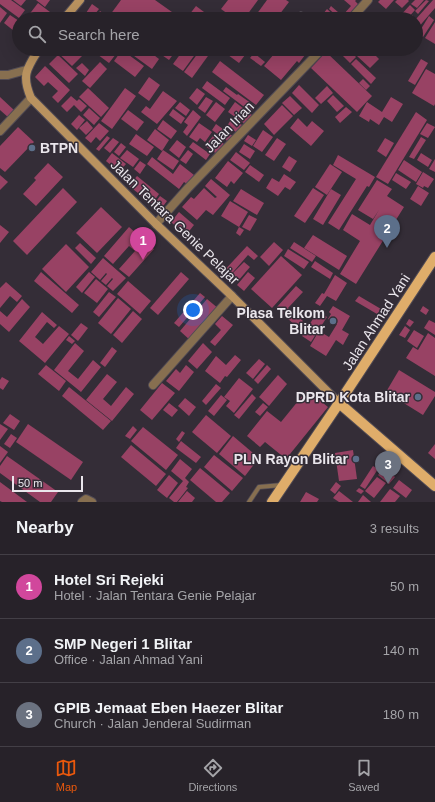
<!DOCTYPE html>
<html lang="en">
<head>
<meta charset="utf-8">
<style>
  :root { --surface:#272229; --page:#2f2a31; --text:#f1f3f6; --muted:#a4a4a8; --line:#433f46; --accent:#ea580c }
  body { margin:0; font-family:Helvetica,sans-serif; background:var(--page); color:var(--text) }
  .scale { position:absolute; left:12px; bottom:10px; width:71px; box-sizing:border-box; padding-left:4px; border:2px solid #eae6ec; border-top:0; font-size:11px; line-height:14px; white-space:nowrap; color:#eae6ec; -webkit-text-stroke:3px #342d37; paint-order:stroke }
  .you { position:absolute; left:193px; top:310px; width:14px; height:14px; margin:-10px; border:3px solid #fff; border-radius:50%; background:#1a73e8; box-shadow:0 0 0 6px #1a73e833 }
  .badge { display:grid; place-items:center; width:26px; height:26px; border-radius:50%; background:var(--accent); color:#fff; font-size:13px; font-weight:700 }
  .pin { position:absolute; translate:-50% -33px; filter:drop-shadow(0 1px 2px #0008) }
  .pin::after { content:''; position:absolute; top:21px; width:14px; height:12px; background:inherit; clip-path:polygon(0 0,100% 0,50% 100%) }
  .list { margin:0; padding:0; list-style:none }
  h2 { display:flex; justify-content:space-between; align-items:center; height:52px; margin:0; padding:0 16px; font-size:17px }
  h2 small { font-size:13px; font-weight:400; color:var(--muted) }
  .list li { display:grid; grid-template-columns:26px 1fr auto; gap:12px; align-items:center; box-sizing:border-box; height:64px; padding:0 16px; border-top:1px solid var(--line) }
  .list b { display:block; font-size:15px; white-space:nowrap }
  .list p { margin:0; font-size:13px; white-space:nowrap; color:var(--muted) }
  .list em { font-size:13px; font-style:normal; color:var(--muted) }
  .icon { flex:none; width:22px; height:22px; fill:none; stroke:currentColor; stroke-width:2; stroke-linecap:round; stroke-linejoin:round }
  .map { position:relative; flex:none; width:435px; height:502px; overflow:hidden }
  .search { position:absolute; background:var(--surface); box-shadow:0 4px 16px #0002; left:12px; right:12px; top:12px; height:44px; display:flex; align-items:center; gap:10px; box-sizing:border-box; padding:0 14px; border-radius:22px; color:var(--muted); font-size:15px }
  .sheet { height:244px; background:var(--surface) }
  nav { display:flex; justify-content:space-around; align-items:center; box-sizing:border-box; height:56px; border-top:1px solid var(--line); background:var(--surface); font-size:11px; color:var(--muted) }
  nav a { display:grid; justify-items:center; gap:2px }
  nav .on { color:var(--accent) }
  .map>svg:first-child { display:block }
  .building { fill:#984264 }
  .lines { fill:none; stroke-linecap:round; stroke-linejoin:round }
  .lane-casing { stroke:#514b54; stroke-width:5.5 }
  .street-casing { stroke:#514b54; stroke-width:10 }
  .secondary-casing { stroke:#514b54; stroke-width:10 }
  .primary-casing { stroke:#514b54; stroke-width:12 }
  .lane { stroke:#876f50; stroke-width:4 }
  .street { stroke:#876f50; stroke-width:8 }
  .secondary { stroke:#b9925f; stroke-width:8 }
  .primary { stroke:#dfad6a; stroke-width:10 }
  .service-dot { fill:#5c6f8a; stroke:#342d37; stroke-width:1.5 }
  .labels { text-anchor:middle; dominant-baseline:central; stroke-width:3; stroke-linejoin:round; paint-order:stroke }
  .street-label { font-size:14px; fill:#eae6ec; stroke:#342d37 }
  .poi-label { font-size:14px; font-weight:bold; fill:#eae6ec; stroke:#342d37; text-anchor:end }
</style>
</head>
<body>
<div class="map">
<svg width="435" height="502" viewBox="0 0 435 502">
  <rect width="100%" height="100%" fill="#342d37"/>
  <g class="building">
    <polygon points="0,0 11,0 25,10 19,18 0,4"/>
    <polygon points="13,0 26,0 21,6"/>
    <polygon points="36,0 50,0 45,7"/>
    <polygon points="121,0 155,0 179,17 177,19 115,19 110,15"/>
    <polygon points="228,0 258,0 244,19 235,19 221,9"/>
    <polygon points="267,0 286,0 289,2 276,19 253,19"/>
    <polygon points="344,0 356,0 355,1 358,4 346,17 343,15 351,6"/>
    <polygon points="380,0 394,0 386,9 378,2"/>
    <polygon points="397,0 408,0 409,1 402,8 395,2"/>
    <polygon points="415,0 424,0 417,8 411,4"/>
    <polygon points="426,0 429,1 418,14 415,11"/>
    <polygon points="433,0 435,0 435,8 417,29 416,28 416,19 408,19 412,15 416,19"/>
    <polygon points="38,3 50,12 44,19 32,19 28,16"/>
    <polygon points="92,4 99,9 91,19 88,19 84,16"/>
    <polygon points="410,5 415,10 407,19 403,19 400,16"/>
    <polygon points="196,6 212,18 212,19 186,19"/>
    <polygon points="331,6 346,19 340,19 329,9"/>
    <polygon points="0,7 7,13 0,23"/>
    <polygon points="327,9 338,19 330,19 323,14"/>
    <polygon points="100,11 111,19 95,19"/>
    <polygon points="312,12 320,19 314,19 310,15"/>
    <polygon points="10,15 19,21 19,35 4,23"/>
    <polygon points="429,16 434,20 423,37 418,34"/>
    <polygon points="435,22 435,44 425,38"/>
    <polygon points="60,49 74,49 82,56 72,66 57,52"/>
    <polygon points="90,49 120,49 109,63"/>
    <polygon points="133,49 146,49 159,59 152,69 130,53"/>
    <polygon points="158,49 177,49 169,60 156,51"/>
    <polygon points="184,49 199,49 183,71 173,64"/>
    <polygon points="201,49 213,49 192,78 184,72"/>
    <polygon points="233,49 245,49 248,51 239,63 228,55"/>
    <polygon points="281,49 297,49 305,55 299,63 297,61 281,80 264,66 274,54 276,55"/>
    <polygon points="298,49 309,49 305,54"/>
    <polygon points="336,49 348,49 356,57 350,63"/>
    <polygon points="364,49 369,49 379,59 370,68 357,56"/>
    <polygon points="122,50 144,66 135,77 114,61"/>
    <polygon points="326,52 372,96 357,112 311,68"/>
    <polygon points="254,53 265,62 261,66 250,58"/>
    <polygon points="58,55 78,74 69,83 49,64"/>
    <polygon points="356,59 376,78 371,84 351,64"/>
    <polygon points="421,59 428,63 415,85 408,81"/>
    <polygon points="220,61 264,95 256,105 212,72"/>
    <polygon points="100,62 107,69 90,88 82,81"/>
    <polygon points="82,63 89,70 85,76 76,68"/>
    <polygon points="45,66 70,90 58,103 52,97 58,91 48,82 44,86 35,77"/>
    <polygon points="426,69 435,74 435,104 434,106 412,93"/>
    <polygon points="149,77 160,85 149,101 138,93"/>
    <polygon points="363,79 370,86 366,90 359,83"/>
    <polygon points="207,81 230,98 225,105 202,88"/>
    <polygon points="299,85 319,105 312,113 292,93"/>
    <polygon points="327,86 333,93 321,104 315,98"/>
    <polygon points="226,87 237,95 238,94 255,106 251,112 223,91"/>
    <polygon points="88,88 109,108 101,117 79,97"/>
    <polygon points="125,88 136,96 112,129 101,121"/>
    <polygon points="197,88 205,94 197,105 189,98"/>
    <polygon points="163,91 177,101 157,124 141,112 146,106 150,109"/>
    <polygon points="333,95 344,106 337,112 327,101"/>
    <polygon points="71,96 77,101 79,99 87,106 81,112 74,105 67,112 61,106"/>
    <polygon points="290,96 302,108 294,115 282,103"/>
    <polygon points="0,97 15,111 9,118 0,110"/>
    <polygon points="206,97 213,101 205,113 198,108"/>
    <polygon points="391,97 403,104 392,122 384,117 379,125 370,119 369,122 359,116 367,102 382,112"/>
    <polygon points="180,102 190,110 186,116 175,108"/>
    <polygon points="216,102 225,109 215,122 206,115"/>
    <polygon points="235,102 252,115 245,124 228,112"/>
    <polygon points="282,105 293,116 274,135 264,124"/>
    <polygon points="346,107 352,112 340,123 335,117"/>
    <polygon points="89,108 100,118 94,125 83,115"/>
    <polygon points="173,109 185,118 181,124 169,115"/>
    <polygon points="128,110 144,122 137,131 121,119"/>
    <polygon points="193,110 201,117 187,136 183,132 188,125 184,122"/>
    <polygon points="416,112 427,120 388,184 376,177"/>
    <polygon points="79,115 85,120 77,130 71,124"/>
    <polygon points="232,118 242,125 236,132 227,126"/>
    <polygon points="298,118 307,127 312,121 324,131 311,146 290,128"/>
    <polygon points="163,120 177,131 171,139 157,129"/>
    <polygon points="87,121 93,128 86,135 79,128"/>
    <polygon points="99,123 109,131 100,141 96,137 91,143 85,138"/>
    <polygon points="199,123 212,132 205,142 200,138 197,142 189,137"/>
    <polygon points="427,123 435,127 428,138 420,134"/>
    <polygon points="216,124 234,137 230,143 212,130"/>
    <polygon points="18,127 34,142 5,172 0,168 0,146"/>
    <polygon points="155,129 169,140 162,151 147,140"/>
    <polygon points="263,130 273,137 262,152 253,146"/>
    <polygon points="136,134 154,147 147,156 129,144"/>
    <polygon points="248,135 256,140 252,146 244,141"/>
    <polygon points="107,136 110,138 99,151 96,149"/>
    <polygon points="213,136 224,144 217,154 205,146"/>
    <polygon points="421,137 426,140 414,159 409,157"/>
    <polygon points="113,138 119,142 110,153 104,148"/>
    <polygon points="277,138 286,144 274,161 265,155"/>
    <polygon points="385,138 394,143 386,157 377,151"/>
    <polygon points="177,140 186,147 179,158 169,150"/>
    <polygon points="193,142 210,154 206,160 189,147"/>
    <polygon points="121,143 126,147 119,156 114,152"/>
    <polygon points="244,144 255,151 250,159 239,152"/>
    <polygon points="127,150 139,159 133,167 120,158"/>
    <polygon points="163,150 179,161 173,170 157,159"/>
    <polygon points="188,150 193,154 186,164 180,160"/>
    <polygon points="236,152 250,163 244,170 230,160"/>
    <polygon points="112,153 126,164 119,172 106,161"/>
    <polygon points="421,153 432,160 428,167 417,160"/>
    <polygon points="338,155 375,177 369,187 367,186 339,230 328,223 356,179 333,165"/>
    <polygon points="289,156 297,161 290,172 282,167"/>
    <polygon points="152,157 173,174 180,164 194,175 187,184 184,182 179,189 147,164"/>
    <polygon points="435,159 435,172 429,169"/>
    <polygon points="404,160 422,172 416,182 398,170"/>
    <polygon points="140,161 146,165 140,174 134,169"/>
    <polygon points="228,161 243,173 234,184 231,181 227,187 215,178"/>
    <polygon points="48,163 63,177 36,206 23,194 36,180 34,178"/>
    <polygon points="330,164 342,172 327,195 315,187"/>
    <polygon points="250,165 264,175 259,182 245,172"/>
    <polygon points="423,172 434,179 428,188 424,186 423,188 416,184"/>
    <polygon points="396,173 411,182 406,189 392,180"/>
    <polygon points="284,174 296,182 290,190 285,187 278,196 266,188 272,178 279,182"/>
    <polygon points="0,175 8,182 0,190"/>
    <polygon points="137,176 159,194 152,204 129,186"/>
    <polygon points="211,179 230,195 213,215 206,210 197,220 182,207 191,197 194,199 204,188 215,198 217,197 205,186"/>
    <polygon points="377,180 392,189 387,196 404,207 356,284 340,274 360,241 343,230 352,214 370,225 379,210 373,219 358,210"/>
    <polygon points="418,186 429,193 421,206 410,199"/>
    <polygon points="63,188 77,202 27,255 13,241"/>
    <polygon points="313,188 324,195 305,223 294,216"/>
    <polygon points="241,189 264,203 257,215 233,201"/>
    <polygon points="331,189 341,195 323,225 313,219"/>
    <polygon points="160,196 167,201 161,209 154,204"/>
    <polygon points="230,201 248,212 239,227 221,216"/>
    <polygon points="101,207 122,227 97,253 76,233"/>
    <polygon points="179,212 194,225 186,235 171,222"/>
    <polygon points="249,215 257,219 250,231 242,227"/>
    <polygon points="0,225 9,232 0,243"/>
    <polygon points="129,227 154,249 129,277 119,269 135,251 129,246 113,264 104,256"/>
    <polygon points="239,227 244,230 240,236 236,233"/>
    <polygon points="313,235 347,256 339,270 304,248"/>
    <polygon points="274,242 283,250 269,266 260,257"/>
    <polygon points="294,242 316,256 312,262 290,248"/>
    <polygon points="80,243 96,258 91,264 75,248"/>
    <polygon points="66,244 89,267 66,292 42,269"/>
    <polygon points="247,246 258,256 254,260 248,255 227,279 221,274"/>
    <polygon points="288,249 309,262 304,269 284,256"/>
    <polygon points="281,256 302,275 272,308 251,289"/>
    <polygon points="103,258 126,278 113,291 107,286 113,279 112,278 106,285 101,281 107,274 106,273 100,280 91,272"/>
    <polygon points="315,261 333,273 330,279 311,267"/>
    <polygon points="244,262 250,267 238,281 231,275"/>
    <polygon points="41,272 79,305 72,313 34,281"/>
    <polygon points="89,272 95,277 82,293 76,287"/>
    <polygon points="181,272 189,279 158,315 150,308"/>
    <polygon points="248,272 255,278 244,291 237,285"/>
    <polygon points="335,275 347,283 336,301 327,296 320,306 315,303 322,293 324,294"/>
    <polygon points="96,279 108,289 97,303 84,293"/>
    <polygon points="128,281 151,301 140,314 117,294"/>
    <polygon points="6,282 22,296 17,302 10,296 0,308 0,288"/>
    <polygon points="296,286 303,292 288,308 303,321 297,327 276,308"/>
    <polygon points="109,292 116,297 99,317 93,312"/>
    <polygon points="200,293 205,297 179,327 174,323"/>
    <polygon points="359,296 381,309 377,314 355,301"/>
    <polygon points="118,298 131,309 111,334 98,323"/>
    <polygon points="22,299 30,307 9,332 0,324 0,311 7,317"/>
    <polygon points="207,299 219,309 191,341 180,331"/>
    <polygon points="333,306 350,316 342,330 349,334 343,345 336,340 326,356 310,346 319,331 329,337 337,324 328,319 331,314 329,312"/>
    <polygon points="423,306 429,310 426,315 420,311"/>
    <polygon points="133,311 142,319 122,343 113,335"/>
    <polygon points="318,311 327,317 311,342 302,336"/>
    <polygon points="42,312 57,325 54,328 47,322 35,337 43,344 59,326 69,334 45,363 19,341"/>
    <polygon points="222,316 233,325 215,346 210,342 221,330 215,324"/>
    <polygon points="409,319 414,322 410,327 406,324"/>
    <polygon points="429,320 435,323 435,335 424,328"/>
    <polygon points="81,323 88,328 78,341 71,335"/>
    <polygon points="405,326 410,330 405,338 399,335"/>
    <polygon points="414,330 424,336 417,348 407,341"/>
    <polygon points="428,333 435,338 435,376 406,358 413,347 418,350"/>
    <polygon points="69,336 75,341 72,344 66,340"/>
    <polygon points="75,343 84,351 68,371 78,379 93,360 101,367 81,392 54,370"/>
    <polygon points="203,343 212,352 197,369 188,361"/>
    <polygon points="112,347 117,351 105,367 100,363"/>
    <polygon points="235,355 241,360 227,377 225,376 220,383 205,371 216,356 226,365"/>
    <polygon points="259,359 265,364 253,379 246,373"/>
    <polygon points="46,365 66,381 59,391 38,374"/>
    <polygon points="186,365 194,372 179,391 166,381 176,369 180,373"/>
    <polygon points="267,365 271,369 258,384 254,380"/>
    <polygon points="399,370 435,392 435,396 423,415 386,392"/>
    <polygon points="107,374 117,382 103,399 111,406 126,387 134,394 112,421 86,400"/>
    <polygon points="278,375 287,384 269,406 259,397"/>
    <polygon points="2,377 9,381 3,390 0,388 0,380"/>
    <polygon points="239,378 253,389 234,413 226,406 230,401 224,397"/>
    <polygon points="162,383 175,393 152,420 140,410"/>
    <polygon points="216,384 221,388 206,405 202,401"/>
    <polygon points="69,387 111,421 103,430 62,396"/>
    <polygon points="307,390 328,407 286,459 265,442 260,447 247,436 267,411 281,422"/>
    <polygon points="252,394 256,398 239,419 234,415"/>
    <polygon points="221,395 227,400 214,416 208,411"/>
    <polygon points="185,398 196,407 189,416 178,406"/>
    <polygon points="169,403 178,410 172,417 163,410"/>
    <polygon points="263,403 268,407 260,416 255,412"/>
    <polygon points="10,414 20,421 14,430 3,423"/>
    <polygon points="206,415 231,436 217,453 192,432"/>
    <polygon points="0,424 8,429 0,440"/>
    <polygon points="28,424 83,462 71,480 16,442"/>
    <polygon points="133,426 137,430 130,439 125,436"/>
    <polygon points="143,427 178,455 166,470 131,441"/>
    <polygon points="182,431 185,433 179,442 176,439"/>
    <polygon points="11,434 17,438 10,448 4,444"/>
    <polygon points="233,436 259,458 245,476 219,454"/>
    <polygon points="181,441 201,457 196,463 176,448"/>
    <polygon points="435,444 435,459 428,453"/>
    <polygon points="131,445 166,474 156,486 121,457"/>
    <polygon points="0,446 8,452 0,463"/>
    <polygon points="353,450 357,479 339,481 335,453"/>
    <polygon points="214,455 243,478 232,491 204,467"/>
    <polygon points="7,456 58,492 51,502 40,502 0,473 0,466"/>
    <polygon points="180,459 192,469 185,478 189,482 186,487 188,488 177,502 174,502 169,498 183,481 171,471"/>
    <polygon points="373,466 378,469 365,489 360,486"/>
    <polygon points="200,468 230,493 222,502 216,502 190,480"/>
    <polygon points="384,468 395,477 389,484 378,475"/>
    <polygon points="169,475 178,483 167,498 157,490"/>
    <polygon points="377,477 386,483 374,498 365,491"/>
    <polygon points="399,480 412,490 406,498 393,488"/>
    <polygon points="0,482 27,502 2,502 0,501"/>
    <polygon points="336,482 341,486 335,494 330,490"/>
    <polygon points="359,488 364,491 361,494 356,491"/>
    <polygon points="390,489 400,496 395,502 380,502"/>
    <polygon points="187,491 195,498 192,502 178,502"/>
    <polygon points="339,491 353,502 339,502 333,498"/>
    <polygon points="306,492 319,499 317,502 300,502"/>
    <polygon points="363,495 371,502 358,502"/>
  </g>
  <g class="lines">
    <defs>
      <g id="lane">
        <polyline points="297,19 301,14 308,19"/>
        <polyline points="249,502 259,487 282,485"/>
      </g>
      <g id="street">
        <polyline points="351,19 368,0"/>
        <polyline points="0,75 8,75 26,70"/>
        <polyline points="0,131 31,98"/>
        <polyline points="156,224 188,188 322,49"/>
        <polyline points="153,385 232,296"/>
        <polyline points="82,502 86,499 92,502"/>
      </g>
      <g id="secondary">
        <polyline points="64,19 80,0"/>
        <path d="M39,49c-12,19 -18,26 -8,49l125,126 76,72 107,107"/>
      </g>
      <g id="primary">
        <polyline points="339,403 435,486"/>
        <polyline points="272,502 339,403 435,257"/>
      </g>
    </defs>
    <use href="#lane" class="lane-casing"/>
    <use href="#street" class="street-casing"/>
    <use href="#secondary" class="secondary-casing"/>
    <use href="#primary" class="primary-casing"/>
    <use href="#lane" class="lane"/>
    <use href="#street" class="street"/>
    <use href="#secondary" class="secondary"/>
    <use href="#primary" class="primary"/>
  </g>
  <g class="service-dot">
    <circle cx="32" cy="148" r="4"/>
    <circle cx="333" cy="321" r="4"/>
    <circle cx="418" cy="397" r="4"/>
    <circle cx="356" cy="459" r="4"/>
  </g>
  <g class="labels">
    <g class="street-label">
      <text transform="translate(229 127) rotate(-46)">Jalan Irian</text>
      <text transform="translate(175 222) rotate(44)">Jalan Tentara Genie Pelajar</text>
      <text transform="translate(376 322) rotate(-57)">Jalan Ahmad Yani</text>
    </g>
    <g class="poi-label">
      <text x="40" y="148" text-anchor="start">BTPN</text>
      <text x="325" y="313">Plasa Telkom<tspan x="325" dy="16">Blitar</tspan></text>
      <text x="410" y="397">DPRD Kota Blitar</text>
      <text x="348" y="459">PLN Rayon Blitar</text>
    </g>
  </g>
</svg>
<div class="scale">50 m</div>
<div class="you"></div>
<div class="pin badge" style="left:143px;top:260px;background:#d1479c">1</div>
<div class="pin badge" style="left:387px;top:248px;background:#5c6f8a">2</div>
<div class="pin badge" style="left:388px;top:484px;background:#6b7280">3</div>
<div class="search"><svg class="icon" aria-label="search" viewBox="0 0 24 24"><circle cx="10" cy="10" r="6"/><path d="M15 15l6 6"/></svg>Search here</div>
</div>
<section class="sheet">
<h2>Nearby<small>3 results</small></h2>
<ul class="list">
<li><span class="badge" style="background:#d1479c">1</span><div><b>Hotel Sri Rejeki</b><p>Hotel · Jalan Tentara Genie Pelajar</p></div><em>50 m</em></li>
<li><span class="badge" style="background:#5c6f8a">2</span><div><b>SMP Negeri 1 Blitar</b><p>Office · Jalan Ahmad Yani</p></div><em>140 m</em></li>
<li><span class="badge" style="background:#6b7280">3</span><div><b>GPIB Jemaat Eben Haezer Blitar</b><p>Church · Jalan Jenderal Sudirman</p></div><em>180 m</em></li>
</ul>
</section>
<nav>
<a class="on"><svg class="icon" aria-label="map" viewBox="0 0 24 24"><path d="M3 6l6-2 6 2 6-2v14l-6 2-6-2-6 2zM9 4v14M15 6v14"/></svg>Map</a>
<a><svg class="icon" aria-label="directions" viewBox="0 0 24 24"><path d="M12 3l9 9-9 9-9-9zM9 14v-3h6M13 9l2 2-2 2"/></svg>Directions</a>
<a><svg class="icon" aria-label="saved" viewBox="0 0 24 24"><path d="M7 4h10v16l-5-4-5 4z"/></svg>Saved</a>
</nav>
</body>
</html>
